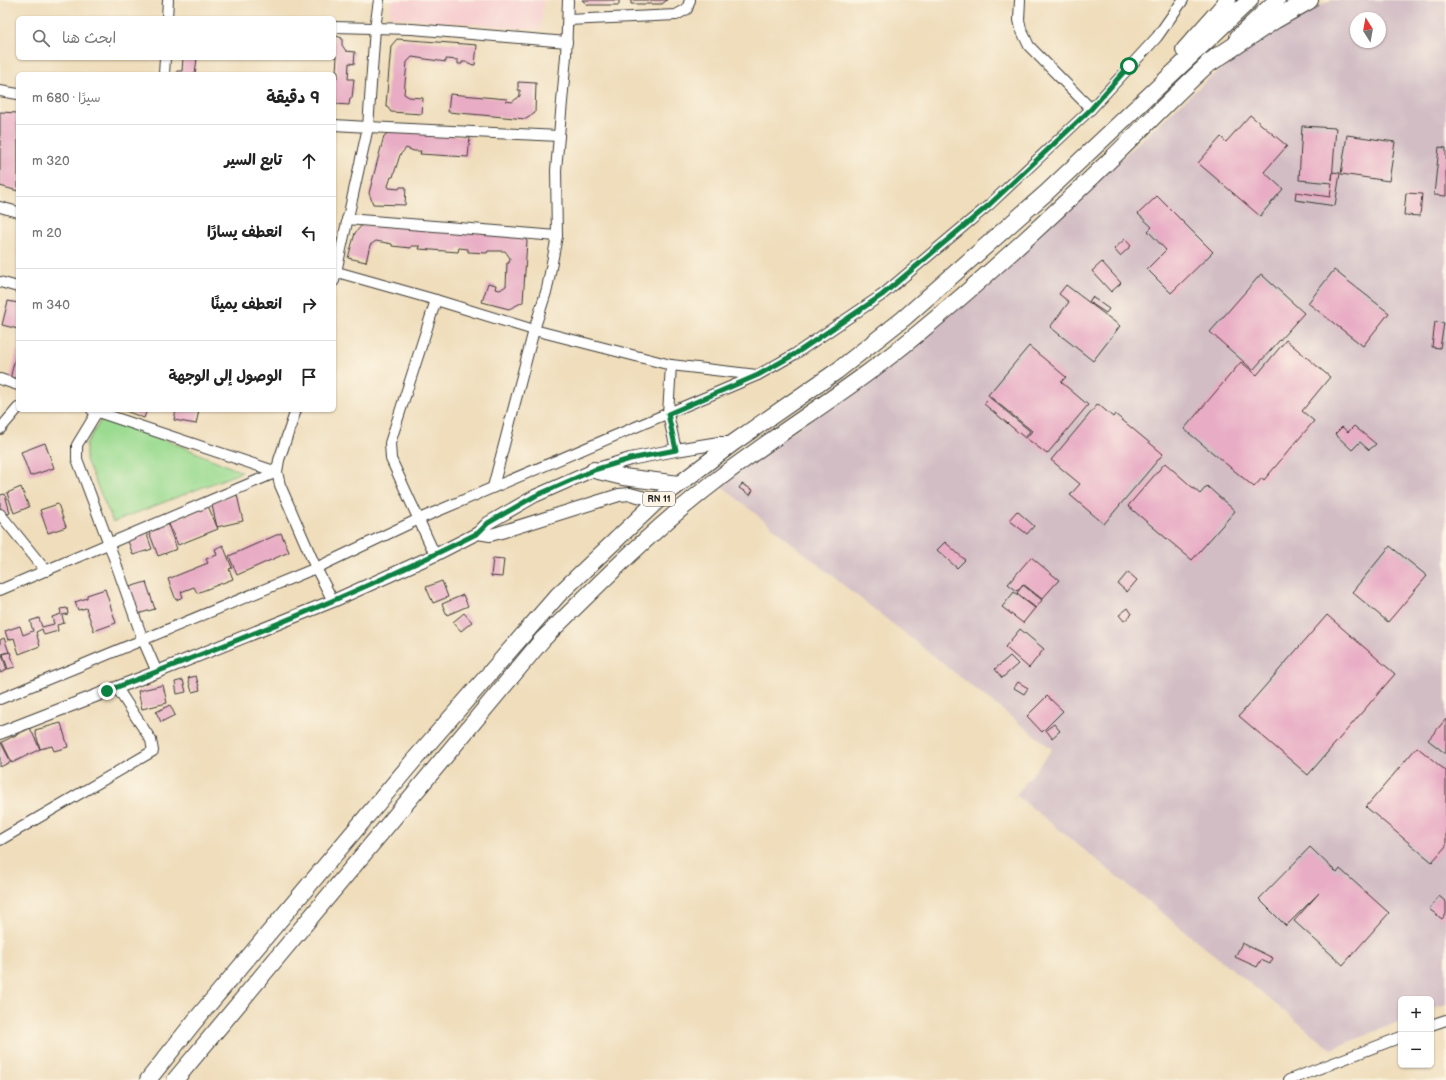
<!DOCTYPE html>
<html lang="ar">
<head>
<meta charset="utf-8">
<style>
  :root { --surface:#fff; --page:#f6f6f6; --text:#222; --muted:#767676; --line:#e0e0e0 }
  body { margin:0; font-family:"Balsamiq Sans","Playpen Sans Arabic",sans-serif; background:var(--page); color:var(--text); direction:rtl }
  .controls { position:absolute; right:12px; bottom:12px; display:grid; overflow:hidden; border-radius:6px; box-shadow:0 1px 3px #0004 }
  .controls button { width:36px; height:36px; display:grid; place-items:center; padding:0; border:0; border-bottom:1px solid var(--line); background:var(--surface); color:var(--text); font:20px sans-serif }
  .compass { position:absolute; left:1350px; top:12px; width:36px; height:36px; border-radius:50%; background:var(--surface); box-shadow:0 1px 3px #0004; rotate:349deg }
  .stop { position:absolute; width:12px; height:12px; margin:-9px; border:3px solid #0b8043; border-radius:50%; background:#fff }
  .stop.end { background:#0b8043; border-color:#fff; box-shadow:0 1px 4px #0008 }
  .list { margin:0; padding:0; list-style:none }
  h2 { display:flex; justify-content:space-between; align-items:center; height:52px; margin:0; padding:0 16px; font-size:17px }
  h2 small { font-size:13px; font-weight:400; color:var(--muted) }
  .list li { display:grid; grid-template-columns:26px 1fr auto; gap:12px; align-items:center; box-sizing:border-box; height:72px; padding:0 16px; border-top:1px solid var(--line) }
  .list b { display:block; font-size:15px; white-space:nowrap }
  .list em { font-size:13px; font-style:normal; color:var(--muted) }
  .icon { flex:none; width:22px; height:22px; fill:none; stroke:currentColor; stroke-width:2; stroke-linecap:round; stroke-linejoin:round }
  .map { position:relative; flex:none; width:1446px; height:1080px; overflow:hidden; direction:ltr }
  .search { position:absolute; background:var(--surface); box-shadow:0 1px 3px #0004; left:16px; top:16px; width:320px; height:44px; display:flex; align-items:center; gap:10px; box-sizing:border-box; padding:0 14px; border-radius:6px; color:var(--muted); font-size:15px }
  .panel { position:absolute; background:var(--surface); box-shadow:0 1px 3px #0004; left:16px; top:72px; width:320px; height:340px; border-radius:6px; direction:rtl }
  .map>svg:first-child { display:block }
  .built { fill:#f7cfd0 }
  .industrial { fill:#d2bdc5; fill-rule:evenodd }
  .green { fill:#9bdb91; stroke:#5c7c56 }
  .building { fill:#e8acc4 }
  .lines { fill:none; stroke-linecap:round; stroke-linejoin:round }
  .minor-casing { stroke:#3c3934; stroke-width:12 }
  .tertiary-casing { stroke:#3c3934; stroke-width:14 }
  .trunk-casing { stroke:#3c3934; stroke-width:18 }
  .motorway-casing { stroke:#3c3934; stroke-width:20 }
  .minor { stroke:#fff; stroke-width:10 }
  .tertiary { stroke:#fff; stroke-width:12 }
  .trunk { stroke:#fff; stroke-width:16 }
  .motorway { stroke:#fff; stroke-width:18 }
  .route { stroke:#0b8043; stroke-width:5 }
  .labels { text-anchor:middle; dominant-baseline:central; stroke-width:3; stroke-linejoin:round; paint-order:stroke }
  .shield { fill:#fcf5e5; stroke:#5f5d58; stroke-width:1 }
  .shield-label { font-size:9px; font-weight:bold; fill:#1c1c1c }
</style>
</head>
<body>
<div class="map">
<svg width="1446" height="1080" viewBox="0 0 1446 1080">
  <rect width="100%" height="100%" fill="#fcf5e5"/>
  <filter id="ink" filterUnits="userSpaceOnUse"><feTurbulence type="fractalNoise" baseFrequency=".025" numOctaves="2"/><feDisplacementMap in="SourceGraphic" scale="8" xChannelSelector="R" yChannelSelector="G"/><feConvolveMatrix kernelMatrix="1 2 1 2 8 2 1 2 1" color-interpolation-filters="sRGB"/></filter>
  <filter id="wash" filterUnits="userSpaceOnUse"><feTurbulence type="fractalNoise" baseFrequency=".012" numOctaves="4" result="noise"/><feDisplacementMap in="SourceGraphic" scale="16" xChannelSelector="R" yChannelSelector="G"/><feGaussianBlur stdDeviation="0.9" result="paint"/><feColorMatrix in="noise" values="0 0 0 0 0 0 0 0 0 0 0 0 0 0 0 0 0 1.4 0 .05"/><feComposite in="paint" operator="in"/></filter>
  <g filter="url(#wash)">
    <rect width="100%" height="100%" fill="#efddbb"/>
    <polygon class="built" points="391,0 544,0 540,30 390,17"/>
    <path class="industrial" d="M1332,0h114v1004l-15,5v-10h-30v22l-70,28 -315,-254 36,-46 -205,-161 -129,-105 185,-127 311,-282 74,-52zM1356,18h24v24h-24z"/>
    <polygon class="green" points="105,414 242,472 113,522 86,460 86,444"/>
    <g id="blocks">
      <g class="building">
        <polygon points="582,0 619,0 619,5 588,5"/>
        <polygon points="631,0 667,0 662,4 631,4"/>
        <polygon points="334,35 342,38 342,45 346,51 355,52 354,64 349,63 348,79 354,79 352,98 350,98 349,105 336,104 336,98 334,98 334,77 338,77 338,71 336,71 337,57 334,57"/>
        <polygon points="397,39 477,45 475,65 468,64 468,62 462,62 462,64 458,64 458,60 446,59 446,62 412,57 407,62 404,94 409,97 423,98 422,114 391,112 386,105 391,46"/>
        <polygon points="183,58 197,58 195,74 176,74 177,71 182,71"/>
        <polygon points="518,82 536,83 535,113 526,119 448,112 450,94 507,99 506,101 512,102 520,96 520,90 518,90"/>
        <polygon points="0,112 18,113 18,191 0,186"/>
        <polygon points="1250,115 1287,146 1264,172 1283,189 1260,216 1198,163 1221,137 1226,142"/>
        <polygon points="1302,126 1336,128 1332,180 1333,172 1340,173 1335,206 1295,200 1296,192 1330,197 1332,183 1299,180"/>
        <polygon points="392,130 470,137 468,157 420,154 421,151 414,151 406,148 400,155 393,177 391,177 388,186 389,188 399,189 400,187 406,187 405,205 373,204 369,193 384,136"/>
        <polygon points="1347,135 1395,142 1389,181 1341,174"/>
        <polygon points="1439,147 1446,148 1446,196 1434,195"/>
        <polygon points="1406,193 1422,194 1420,216 1404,215"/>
        <polygon points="1157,196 1213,252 1171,293 1147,269 1166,250 1148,231 1152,227 1138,214"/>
        <polygon points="363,224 521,235 527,241 523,302 509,309 482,302 488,283 496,285 495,289 500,290 506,286 507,263 509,263 510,258 505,251 488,251 487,253 468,252 468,249 459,248 458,252 419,249 420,246 411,246 411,248 392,246 392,244 376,241 370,245 366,262 348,258 355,233"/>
        <polygon points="1125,239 1131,246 1120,256 1114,249"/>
        <polygon points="1102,262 1121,283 1111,292 1092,271"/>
        <polygon points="1334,270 1389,313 1363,346 1308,303"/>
        <polygon points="1261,274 1304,313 1253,370 1210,332"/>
        <polygon points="1066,285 1120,326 1093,361 1050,327 1069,302 1059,294"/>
        <polygon points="1092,297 1109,309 1106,313 1089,302"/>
        <polygon points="8,301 18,303 18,329 2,325"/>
        <polygon points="1435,322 1444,323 1440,348 1432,347"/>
        <polygon points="1286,340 1330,377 1302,411 1314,421 1264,480 1262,478 1254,487 1184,429 1241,362 1257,375"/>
        <polygon points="1029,346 1066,377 1061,382 1088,405 1047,454 1026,438 1032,431 988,395"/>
        <polygon points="17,350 18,350 18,381 10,379"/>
        <polygon points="990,398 1030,431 1025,438 984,404"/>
        <polygon points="1098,404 1113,417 1115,414 1163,454 1104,524 1070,495 1080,484 1051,460"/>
        <polygon points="123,410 147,410 144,418"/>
        <polygon points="176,410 199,410 196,424 174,420"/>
        <polygon points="1354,426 1376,444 1369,450 1360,442 1352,450 1335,434 1342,427 1348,432"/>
        <polygon points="45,443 54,468 30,476 21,452"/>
        <polygon points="1165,463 1200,494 1207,486 1235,511 1192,560 1128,506"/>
        <polygon points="742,484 753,490 750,495 739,488"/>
        <polygon points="21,487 29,507 14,513 7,493"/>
        <polygon points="5,494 10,513 0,516 0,495"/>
        <polygon points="237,495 243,521 217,527 211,501"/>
        <polygon points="58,504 66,527 48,533 40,510"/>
        <polygon points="208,506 218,529 178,545 168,522"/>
        <polygon points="1017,511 1034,526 1027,534 1009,520"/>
        <polygon points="167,522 177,549 158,556 149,532 158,529 157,526"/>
        <polygon points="146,532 152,549 133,555 127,538"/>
        <polygon points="281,533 289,552 237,575 229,556"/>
        <polygon points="945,542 965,560 957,568 937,550"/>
        <polygon points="223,545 232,568 229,569 233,579 197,593 194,587 181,592 183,597 176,600 168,579 208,563 206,559 217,555 215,549"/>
        <polygon points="1390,546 1427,576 1388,622 1352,592"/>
        <polygon points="1031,557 1059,580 1042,599 1023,584 1017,591 1008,584"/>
        <polygon points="493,558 504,559 502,577 491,576"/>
        <polygon points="1128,572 1137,580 1127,592 1118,584"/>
        <polygon points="442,581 448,597 433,603 426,587"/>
        <polygon points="146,582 155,609 134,615 126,588"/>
        <polygon points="1023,585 1042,600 1036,608 1017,593"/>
        <polygon points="105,589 116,623 94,631 86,608 78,610 75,602 87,598 87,595"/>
        <polygon points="1014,592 1035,608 1023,623 1002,607"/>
        <polygon points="463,595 468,606 447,615 442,604"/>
        <polygon points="67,608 68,614 62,615 64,623 57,625 58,631 44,635 42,629 36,632 40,646 19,654 14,638 8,640 5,631 20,626 23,635 33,631 30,621 39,618 42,627 54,624 52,617 61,614 60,609"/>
        <polygon points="1128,608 1132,614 1124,621 1119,615"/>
        <polygon points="464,613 472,622 461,631 453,622"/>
        <polygon points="1327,615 1395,674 1308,775 1239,716"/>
        <polygon points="1020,629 1044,649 1029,668 1005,647"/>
        <polygon points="4,638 9,652 2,654 7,670 0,673 0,640"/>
        <polygon points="10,652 15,667 8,669 3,654"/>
        <polygon points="1010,656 1018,664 1002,678 995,669"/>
        <polygon points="196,676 200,690 192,692 188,678"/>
        <polygon points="183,680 186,692 177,694 175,682"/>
        <polygon points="1018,682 1028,688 1024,694 1014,688"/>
        <polygon points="163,685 167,703 142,709 138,691"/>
        <polygon points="1047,696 1063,711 1042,732 1027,716"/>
        <polygon points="170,705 175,715 161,722 156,712"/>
        <polygon points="1446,719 1446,754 1428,740"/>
        <polygon points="61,723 68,747 54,751 52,746 40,749 12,763 2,742 30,728 40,749 35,730"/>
        <polygon points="1054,724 1060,731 1052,738 1046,730"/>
        <polygon points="0,741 11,762 0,767"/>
        <polygon points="1417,747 1446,771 1446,846 1432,862 1366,807"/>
        <polygon points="1310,847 1337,873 1340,869 1389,913 1343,965 1294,921 1319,893 1286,926 1259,899"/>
        <polygon points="1439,896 1446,902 1446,914 1442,919 1429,909"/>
        <polygon points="1242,943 1273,958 1270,964 1261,960 1257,967 1235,957"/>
      </g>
    </g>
  </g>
  <g filter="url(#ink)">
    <use href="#blocks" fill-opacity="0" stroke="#3c3934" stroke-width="1"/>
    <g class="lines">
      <defs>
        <g id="minor">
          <polyline points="1020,0 1019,20 1021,29 1029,46 1091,109"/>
          <polyline points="167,18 168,0"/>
          <polyline points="568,20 676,15 687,9 690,0"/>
          <polyline points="334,27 412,29 567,42"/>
          <polyline points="164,74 165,58"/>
          <polyline points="0,91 18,94"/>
          <polyline points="334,125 368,127 559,136"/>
          <polyline points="0,207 18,212"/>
          <polyline points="347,219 557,236"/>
          <polyline points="337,272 436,300 534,330 671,365 757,375"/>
          <polyline points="334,281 368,127 375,28 379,0"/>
          <polyline points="0,282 18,287"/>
          <polyline points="671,365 668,414 676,450"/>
          <polyline points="0,379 18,385"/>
          <polyline points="92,410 277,472"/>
          <polyline points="296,410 279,460 277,472 280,485 316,568 333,601"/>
          <polyline points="97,412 77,445 77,459 109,544 143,640 157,672"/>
          <polyline points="0,429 18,408"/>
          <polyline points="493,487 534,330 547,289 557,236 556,170 566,56 568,0"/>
          <polyline points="0,514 46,571"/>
          <polyline points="435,555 391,459 390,443 436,300"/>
          <polyline points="0,590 277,472"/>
          <polyline points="0,699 316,568 419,519 758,375 795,354 882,295 989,205 1091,109 1157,37 1183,0"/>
          <polyline points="0,840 153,751 151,740 117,688"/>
          <polyline points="1431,1025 1446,1020"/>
          <polyline points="1289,1080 1401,1037"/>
        </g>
        <g id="tertiary">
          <polyline points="478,533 490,535 498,533 619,495 630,494 657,501"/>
          <polyline points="0,733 157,672 333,601 435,555 478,533 488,523 535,496 594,470 630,459 676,450 719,443 733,443"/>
        </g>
        <g id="trunk">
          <polyline points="1238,37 1277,0"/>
          <polyline points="1184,50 1228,0"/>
          <polyline points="594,470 623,477 679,484"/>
          <polyline points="148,1080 194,1022 414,760 558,595 657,501 733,443 837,371 903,319 1046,193 1250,0"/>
          <path d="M175,1080l368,-441c58,-57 114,-114 179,-163 63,-48 132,-89 193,-140 68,-56 133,-116 197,-178 35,-34 69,-70 106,-103"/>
        </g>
        <polyline id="motorway" points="1209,63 1274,20 1309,0"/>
      </defs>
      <use href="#minor" class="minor-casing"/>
      <use href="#tertiary" class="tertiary-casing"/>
      <use href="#trunk" class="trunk-casing"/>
      <use href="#motorway" class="motorway-casing"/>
      <use href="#minor" class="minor"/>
      <use href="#tertiary" class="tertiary"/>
      <use href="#trunk" class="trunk"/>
      <use href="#motorway" class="motorway"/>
    </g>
  </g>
  <g class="lines" filter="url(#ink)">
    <path class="route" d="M107,691c125,-48 251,-97 371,-158l10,-10 47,-27 59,-26 36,-11 46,-9 -8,-36 90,-39 37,-21 87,-59 107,-90 102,-96 38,-43"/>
  </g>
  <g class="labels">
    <rect class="shield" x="643" y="492" width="32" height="14" rx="3"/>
    <g class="shield-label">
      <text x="659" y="499">RN 11</text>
    </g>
  </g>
</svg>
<div class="controls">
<button>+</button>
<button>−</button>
</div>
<svg class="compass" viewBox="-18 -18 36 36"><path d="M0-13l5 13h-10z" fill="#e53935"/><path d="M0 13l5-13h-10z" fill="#767676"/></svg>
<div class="stop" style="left:1129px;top:66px"></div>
<div class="stop end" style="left:107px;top:691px"></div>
<div class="search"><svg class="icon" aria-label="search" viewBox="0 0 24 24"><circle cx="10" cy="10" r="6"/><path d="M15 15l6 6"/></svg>ابحث هنا</div>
<section class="panel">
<h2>9 دقيقة<small>سيرًا · 680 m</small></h2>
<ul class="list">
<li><svg class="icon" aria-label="ahead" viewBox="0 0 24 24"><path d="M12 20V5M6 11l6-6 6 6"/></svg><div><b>تابع السير</b></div><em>320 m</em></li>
<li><svg class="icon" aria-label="left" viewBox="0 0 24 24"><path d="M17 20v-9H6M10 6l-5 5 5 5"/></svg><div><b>انعطف يسارًا</b></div><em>20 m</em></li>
<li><svg class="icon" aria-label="right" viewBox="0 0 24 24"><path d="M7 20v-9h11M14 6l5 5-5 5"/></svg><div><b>انعطف يمينًا</b></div><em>340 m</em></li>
<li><svg class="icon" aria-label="arrive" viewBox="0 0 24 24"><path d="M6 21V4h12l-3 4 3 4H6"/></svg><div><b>الوصول إلى الوجهة</b></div></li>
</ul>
</section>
</div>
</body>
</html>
